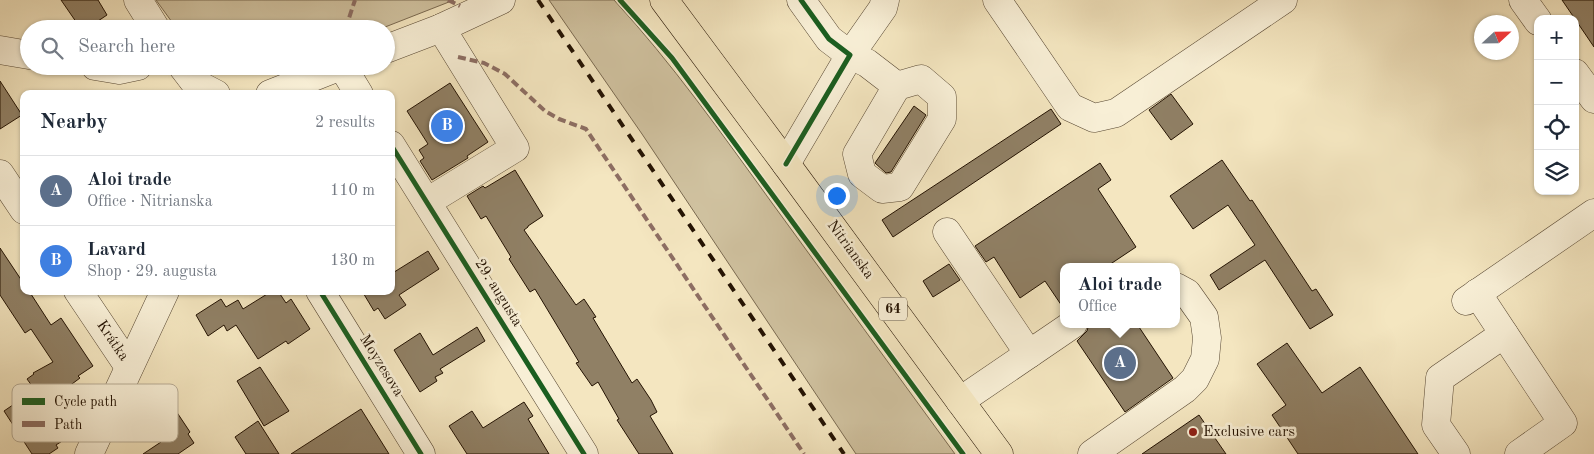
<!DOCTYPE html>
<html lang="en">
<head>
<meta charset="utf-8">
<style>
  :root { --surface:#fff; --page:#f6f6f7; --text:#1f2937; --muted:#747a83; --line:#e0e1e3; --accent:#8f2418 }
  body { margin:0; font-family:"Old Standard TT",serif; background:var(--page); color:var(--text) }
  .controls { position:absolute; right:15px; top:15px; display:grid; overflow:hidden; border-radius:10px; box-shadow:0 1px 4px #0004 }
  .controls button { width:45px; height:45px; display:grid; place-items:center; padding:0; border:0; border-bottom:1px solid var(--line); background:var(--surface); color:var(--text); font:25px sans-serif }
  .compass { position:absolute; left:1474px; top:15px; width:45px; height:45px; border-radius:50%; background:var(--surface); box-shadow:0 1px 4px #0004; rotate:68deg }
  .you { position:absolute; left:836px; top:195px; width:18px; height:18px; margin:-12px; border:4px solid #fff; border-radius:50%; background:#1a73e8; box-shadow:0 0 0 8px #1a73e833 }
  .badge { display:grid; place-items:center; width:32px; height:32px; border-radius:50%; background:var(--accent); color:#fff; font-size:16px; font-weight:700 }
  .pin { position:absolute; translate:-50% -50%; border:2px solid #fff; box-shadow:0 1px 5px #0006 }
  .popup { position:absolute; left:1060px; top:263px; width:120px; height:65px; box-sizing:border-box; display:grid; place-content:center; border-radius:10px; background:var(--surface); filter:drop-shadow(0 1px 4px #0005); font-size:16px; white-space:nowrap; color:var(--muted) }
  .popup b { font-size:19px; color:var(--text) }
  .popup::after { content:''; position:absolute; left:50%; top:100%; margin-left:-10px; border:10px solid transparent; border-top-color:var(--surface) }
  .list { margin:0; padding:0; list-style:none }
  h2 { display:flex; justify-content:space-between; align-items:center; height:65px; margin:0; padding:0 20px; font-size:21px }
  h2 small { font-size:16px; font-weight:400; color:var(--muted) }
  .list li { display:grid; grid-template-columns:32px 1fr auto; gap:15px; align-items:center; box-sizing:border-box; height:70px; padding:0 20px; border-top:1px solid var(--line) }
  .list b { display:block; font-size:19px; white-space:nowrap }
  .list p { margin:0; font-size:16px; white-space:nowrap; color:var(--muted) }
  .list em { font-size:16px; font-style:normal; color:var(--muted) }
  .icon { flex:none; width:28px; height:28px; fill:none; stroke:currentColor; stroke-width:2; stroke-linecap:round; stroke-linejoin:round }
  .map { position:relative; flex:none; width:1594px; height:454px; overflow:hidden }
  .search { position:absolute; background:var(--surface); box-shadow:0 1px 4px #0004; left:20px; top:20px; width:375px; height:55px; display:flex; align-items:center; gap:12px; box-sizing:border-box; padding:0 18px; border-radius:28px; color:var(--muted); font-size:19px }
  .panel { position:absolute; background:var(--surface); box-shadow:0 1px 4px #0004; left:20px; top:90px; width:375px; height:205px; border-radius:10px }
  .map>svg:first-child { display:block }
  .green { fill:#d0c2a0; stroke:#7a6a51 }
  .building { fill:#908065; stroke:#231202 }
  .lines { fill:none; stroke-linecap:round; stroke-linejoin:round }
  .minor-casing { stroke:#574732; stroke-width:29 }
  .major-casing { stroke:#231202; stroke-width:29 }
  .minor { stroke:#f8efd6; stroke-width:28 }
  .major { stroke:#f4e6c0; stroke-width:28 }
  .rail { stroke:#231202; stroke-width:4; stroke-dasharray:9 9; stroke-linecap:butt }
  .quiet { stroke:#8d6e63; stroke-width:4; stroke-dasharray:8 4; stroke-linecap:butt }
  .cycleway-casing { stroke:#f8efd6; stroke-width:8 }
  .cycleway { stroke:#1b5e20; stroke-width:5 }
  .poi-dot { fill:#8f2418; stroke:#f8efd6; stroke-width:2 }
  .labels { text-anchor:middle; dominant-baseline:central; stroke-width:5; stroke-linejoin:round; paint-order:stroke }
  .shield { fill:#f8efd6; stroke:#635442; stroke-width:1 }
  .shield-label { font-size:14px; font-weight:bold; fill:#231202 }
  .street-label { font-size:15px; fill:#231202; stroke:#f8efd6 }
  .poi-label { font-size:15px; fill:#231202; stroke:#f8efd6; text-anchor:start }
  .key { fill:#f8efd6; stroke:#b8ad96; stroke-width:1 }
  .key-label { font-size:14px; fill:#231202 }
</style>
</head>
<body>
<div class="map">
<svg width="1594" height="454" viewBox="0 0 1594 454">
  <rect width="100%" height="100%" fill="#f4e6c0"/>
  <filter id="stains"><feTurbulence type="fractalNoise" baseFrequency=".004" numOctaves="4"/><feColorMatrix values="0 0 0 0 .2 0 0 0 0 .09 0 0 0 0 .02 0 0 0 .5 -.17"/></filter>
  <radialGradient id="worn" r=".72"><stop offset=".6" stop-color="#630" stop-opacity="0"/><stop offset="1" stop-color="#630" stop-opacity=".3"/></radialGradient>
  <g class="green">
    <polygon points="156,0 454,0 380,29 177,29"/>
    <path d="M549,0h65c58,63 108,134 158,203 61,84 122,167 183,251h-99l-214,-320z"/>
    <polygon points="216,66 283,66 264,74 226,73"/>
  </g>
  <g class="building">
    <polygon points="61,0 98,0 107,15 86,29 81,29"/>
    <polygon points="1562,0 1594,0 1594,47 1575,19"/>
    <polygon points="0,81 22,115 0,129"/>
    <polygon points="450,83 488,142 467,156 468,158 432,180 420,161 424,158 419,150 428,144 407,111"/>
    <polygon points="1171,94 1193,124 1171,140 1149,110"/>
    <polygon points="914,106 926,115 891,172 886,173 875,163"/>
    <polygon points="1051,109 1061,124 893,237 882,220"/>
    <polygon points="1222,160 1250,201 1252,200 1312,291 1316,289 1333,315 1310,329 1265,260 1219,290 1210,275 1255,245 1228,205 1193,229 1170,196"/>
    <polygon points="1100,163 1111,180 1098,189 1136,247 1106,267 1064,267 1064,309 1045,281 1020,298 994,257 986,262 975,246"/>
    <polygon points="515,170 543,216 528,226 528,227 524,230 576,305 584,299 596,317 593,318 632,383 637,379 651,400 657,412 650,416 673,454 639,454 617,420 619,419 598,382 592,386 576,363 579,362 535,289 530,292 509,259 511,257 486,216 481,219 467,196 483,186 485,188"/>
    <polygon points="0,248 24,284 24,291 29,291 51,325 61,318 93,366 78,376 80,378 45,404 67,438 56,445 58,448 49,454 32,454 4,411 35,390 27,379 34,374 33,373 53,362 31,329 25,333 0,295"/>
    <polygon points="428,251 439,269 399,295 406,305 385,319 378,308 374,311 362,291 391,291 391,274"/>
    <polygon points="949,264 960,280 933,297 923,281"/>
    <polygon points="272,291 278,291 286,303 291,299 310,329 288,344 286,341 258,359 236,325 227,331 224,325 208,336 196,315 221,299 226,307 238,300 243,309"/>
    <polygon points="1089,324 1137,324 1173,378 1125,412 1077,341 1087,331"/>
    <polygon points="477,327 485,341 440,369 443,373 435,377 437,381 420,392 394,350 420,333 433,355"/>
    <polygon points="1287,343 1322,393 1360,367 1418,454 1298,454 1272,415 1286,405 1257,364"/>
    <polygon points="260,367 289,411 264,426 237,381"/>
    <polygon points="165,400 172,409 174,408 190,432 188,434 194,443 178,454 143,454 161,442 143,415"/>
    <polygon points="524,402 533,416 528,419 549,454 467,454 449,426 472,411 483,428"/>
    <polygon points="361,409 389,454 291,454"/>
    <polygon points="1199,415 1226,454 1142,454"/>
    <polygon points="258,421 279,454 246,454 235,437"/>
  </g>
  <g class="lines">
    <defs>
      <g id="minor">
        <polyline points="138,0 156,29"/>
        <polyline points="801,0 829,39 850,55 867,63 897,86"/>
        <polyline points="997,0 1070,107 1094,118 1116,113 1283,0"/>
        <polyline points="1523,0 1538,21"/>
        <polyline points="386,49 441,28 501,0"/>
        <polyline points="0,50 29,55"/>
        <polyline points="95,66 119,70 138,66"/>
        <polyline points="182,66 195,83 216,94"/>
        <polyline points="342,66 359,94"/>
        <polyline points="1575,73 1594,99"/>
        <polygon points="921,79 942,97 942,119 900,187 882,189 862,174 857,154 897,86"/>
        <polyline points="270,94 341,66"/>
        <polyline points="391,145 584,454"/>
        <polyline points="786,164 850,55 883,8 885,0"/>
        <polyline points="0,174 24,210"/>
        <polyline points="427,202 515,148 441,28"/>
        <polyline points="947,232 1029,354"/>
        <polyline points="78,291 129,367"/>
        <polyline points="320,291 421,454"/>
        <polyline points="1477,293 1563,423 1519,454"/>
        <polyline points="1466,301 1594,213"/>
        <polyline points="960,401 1073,324"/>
        <polyline points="89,454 165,291"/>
        <polyline points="1092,454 1185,389 1195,379 1205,359 1207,338 1204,317 1187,293 1176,287"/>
        <polyline points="1456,454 1436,425 1440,378 1504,334"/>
      </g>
      <polyline id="major" points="664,0 786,164 999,454"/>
    </defs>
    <use href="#minor" class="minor-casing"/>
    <use href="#major" class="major-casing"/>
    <use href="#minor" class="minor"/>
    <use href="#major" class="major"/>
    <polyline class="rail" points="538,0 844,454"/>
    <g class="quiet">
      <polyline points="448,0 460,6"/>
      <polyline points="349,29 348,21 355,0"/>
      <polyline points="458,57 484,63 505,74 545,111 559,119 586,129 804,454"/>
    </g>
    <defs>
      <g id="cycleway">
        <polyline points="620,0 672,58 963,454"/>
        <polyline points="391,145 584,454"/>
        <polyline points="786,164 850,55 829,39 801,0"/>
        <polyline points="320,291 421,454"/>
      </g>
    </defs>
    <use href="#cycleway" class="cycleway-casing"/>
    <use href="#cycleway" class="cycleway"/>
  </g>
  <circle class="poi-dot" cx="1193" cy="432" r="5"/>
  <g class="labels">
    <rect class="shield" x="879" y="297.5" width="28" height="23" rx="4"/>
    <g class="shield-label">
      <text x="893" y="309">64</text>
    </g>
    <g class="street-label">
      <text transform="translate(850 250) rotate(54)">Nitrianska</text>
      <text transform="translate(498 293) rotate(58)">29. augusta</text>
      <text transform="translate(112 341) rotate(56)">Krátka</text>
      <text transform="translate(381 366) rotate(58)">Moyzesova</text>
    </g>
    <g class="poi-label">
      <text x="1203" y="432">Exclusive cars</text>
    </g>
  </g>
  <rect x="12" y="384" width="166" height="58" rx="8" class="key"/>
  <rect x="22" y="398" width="23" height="7" fill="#1b5e20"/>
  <rect x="22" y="421" width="23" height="6" fill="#8d6e63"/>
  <g class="key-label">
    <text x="54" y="406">Cycle path</text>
    <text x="54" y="429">Path</text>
  </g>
  <rect width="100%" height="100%" filter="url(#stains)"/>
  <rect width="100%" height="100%" fill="url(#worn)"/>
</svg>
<div class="controls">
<button>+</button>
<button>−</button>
<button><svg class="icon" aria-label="locate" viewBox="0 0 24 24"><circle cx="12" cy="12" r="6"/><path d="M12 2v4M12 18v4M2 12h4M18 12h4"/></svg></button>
<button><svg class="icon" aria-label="layers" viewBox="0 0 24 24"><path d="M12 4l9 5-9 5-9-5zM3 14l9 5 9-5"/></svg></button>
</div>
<svg class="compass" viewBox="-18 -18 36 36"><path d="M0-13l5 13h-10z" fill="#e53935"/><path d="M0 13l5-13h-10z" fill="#747a83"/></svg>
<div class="you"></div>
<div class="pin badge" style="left:1120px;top:363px;background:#5c6f8a">A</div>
<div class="popup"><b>Aloi trade</b>Office</div>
<div class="pin badge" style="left:447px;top:126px;background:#3f7fe0">B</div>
<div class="search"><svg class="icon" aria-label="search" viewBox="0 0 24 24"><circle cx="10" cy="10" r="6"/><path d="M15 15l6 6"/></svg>Search here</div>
<section class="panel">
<h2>Nearby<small>2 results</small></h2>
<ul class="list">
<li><span class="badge" style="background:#5c6f8a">A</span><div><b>Aloi trade</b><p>Office · Nitrianska</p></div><em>110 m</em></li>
<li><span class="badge" style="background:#3f7fe0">B</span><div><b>Lavard</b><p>Shop · 29. augusta</p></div><em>130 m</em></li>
</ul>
</section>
</div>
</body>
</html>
